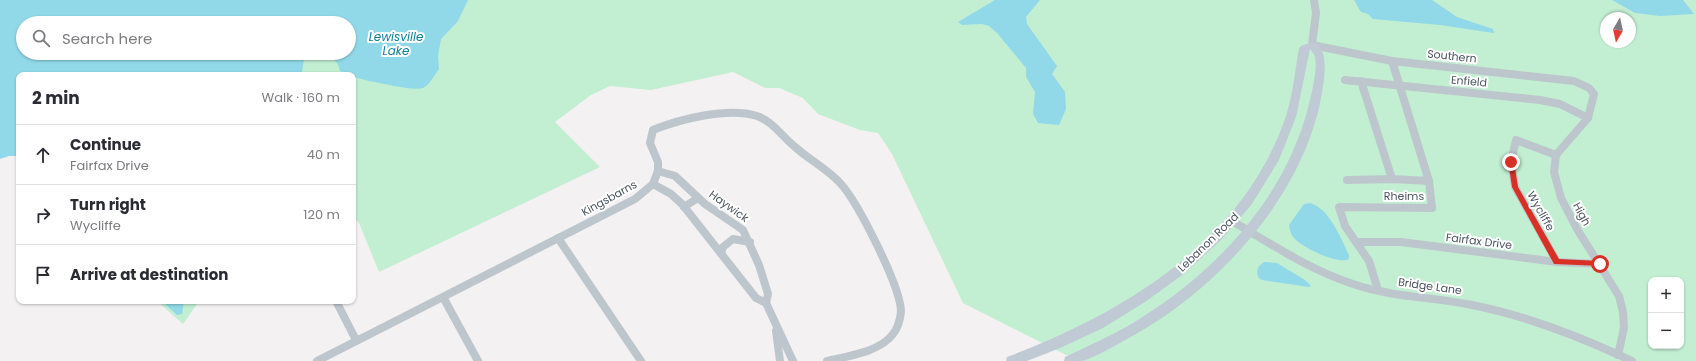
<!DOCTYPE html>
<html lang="en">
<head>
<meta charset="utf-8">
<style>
  :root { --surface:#fff; --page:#f2f2f3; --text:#2b2b33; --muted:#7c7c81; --line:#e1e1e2 }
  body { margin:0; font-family:Poppins,sans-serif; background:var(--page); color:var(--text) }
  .controls { position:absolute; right:12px; bottom:12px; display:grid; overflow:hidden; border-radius:8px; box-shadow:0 1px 3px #0004 }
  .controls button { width:36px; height:36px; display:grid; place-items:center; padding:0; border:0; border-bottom:1px solid var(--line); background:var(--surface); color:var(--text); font:20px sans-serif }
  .compass { position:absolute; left:1600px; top:12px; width:36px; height:36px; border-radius:50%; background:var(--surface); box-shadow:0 1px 3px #0004; rotate:189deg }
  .stop { position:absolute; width:12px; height:12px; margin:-9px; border:3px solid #d93025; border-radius:50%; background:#fff }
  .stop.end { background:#d93025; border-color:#fff; box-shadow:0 1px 4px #0008 }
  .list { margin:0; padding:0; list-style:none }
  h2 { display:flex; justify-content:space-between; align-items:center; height:52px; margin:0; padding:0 16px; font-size:17px }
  h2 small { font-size:13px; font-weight:400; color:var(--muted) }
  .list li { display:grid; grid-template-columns:26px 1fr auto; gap:12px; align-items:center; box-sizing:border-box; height:60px; padding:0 16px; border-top:1px solid var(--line) }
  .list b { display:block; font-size:15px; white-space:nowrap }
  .list p { margin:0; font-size:13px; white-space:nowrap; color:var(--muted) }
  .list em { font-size:13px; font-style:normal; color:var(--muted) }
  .icon { flex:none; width:22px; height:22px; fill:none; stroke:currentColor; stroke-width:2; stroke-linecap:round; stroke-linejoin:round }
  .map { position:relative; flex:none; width:1696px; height:361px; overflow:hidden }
  .search { position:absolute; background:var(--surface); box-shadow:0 1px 3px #0004; left:16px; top:16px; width:340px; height:44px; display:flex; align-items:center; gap:10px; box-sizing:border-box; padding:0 14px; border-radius:22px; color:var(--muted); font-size:15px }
  .panel { position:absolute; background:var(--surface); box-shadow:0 1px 3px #0004; left:16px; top:72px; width:340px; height:232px; border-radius:8px }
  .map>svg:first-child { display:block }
  .green { fill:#c2eed2; fill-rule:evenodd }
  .water { fill:#91d9e9 }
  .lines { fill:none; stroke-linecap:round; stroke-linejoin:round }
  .street { stroke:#bec6cd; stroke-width:8 }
  .secondary { fill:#c0cad4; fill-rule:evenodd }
  .route { fill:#d93025 }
  .labels { text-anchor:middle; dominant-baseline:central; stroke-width:4; stroke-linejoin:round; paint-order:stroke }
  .street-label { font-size:11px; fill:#4a555e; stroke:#fff }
  .water-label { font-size:12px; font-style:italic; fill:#128199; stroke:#fff }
</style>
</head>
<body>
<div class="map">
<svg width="1696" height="361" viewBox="0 0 1696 361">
  <rect width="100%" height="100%" fill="#f3f1f1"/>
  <g class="green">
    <path d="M227,0h1469v361h-618l-115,-58 -71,-149 -14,-21 -18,-3 -42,-16 -15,-16 -24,-10h-14l-32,-16 -82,18 -41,-4 -19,9 -36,27 45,45 -221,105 -20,-49 -6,-7v-141h-206l19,-22h183v-30zM1606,18h24v24h-24zM1651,280h30v66h-30z"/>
    <polygon points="157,301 199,301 183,324"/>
  </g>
  <g class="water">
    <path d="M0,0h468l-10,21 -17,18 -3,17 1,13c-5,6 -8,15 -16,19 -8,4 -58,-8 -70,-11v-2l-13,-4 -2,-7 -7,-7 1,-4h17v-30h-326v30h282l-3,19 -3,3h-280v81h-10l-9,3z"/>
    <polygon points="995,0 1040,0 1026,17 1027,24 1057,66 1052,74 1065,92 1066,109 1059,125 1038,123 1033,114 1035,92 1026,77 1026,68 997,33 989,26 982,24 962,25 958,22"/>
    <polygon points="1354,0 1432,0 1457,17 1493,29 1494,33 1440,25 1373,19 1368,14 1361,12"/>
    <polygon points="1612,0 1683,0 1694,14 1660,16 1635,13"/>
    <path d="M1310,203c19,5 31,35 39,52v4c-10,6 -46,-11 -54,-20 -4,-4 -5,-8 -6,-14l15,-21z"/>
    <path d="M1264,262l13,1 28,17 6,6 -2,1 -47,-7 -3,-2c-4,-7 -1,-12 5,-16z"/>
    <polygon points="165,301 184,301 182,314 177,315 166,305"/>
  </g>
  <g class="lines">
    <g class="street">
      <polyline points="1314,0 1316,13 1312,45 1392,61 1574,81 1589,88 1594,94 1588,118 1556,155 1554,172 1561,198 1577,229 1619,296 1623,312 1624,328 1618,355"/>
      <polyline points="1345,80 1540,100 1560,104 1588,118"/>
      <polyline points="1361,81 1392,179"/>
      <polyline points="1556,155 1516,140 1511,162 1515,187 1557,262"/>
      <polyline points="658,171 675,176 705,204 743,230 759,265 768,294 766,303"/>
      <polyline points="1347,180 1392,179 1429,181"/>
      <polyline points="653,184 671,194 682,204 756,298 766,303 793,361"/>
      <polyline points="684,207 698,198"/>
      <path d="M1232,221c39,23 78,49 121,63 38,13 80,13 119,21 56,11 109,32 160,56"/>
      <polyline points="558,238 641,361"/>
      <polyline points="1356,242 1401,242 1557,262 1600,264"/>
      <polyline points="721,253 723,247 733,239 750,242"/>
      <polyline points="1378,290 1369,261 1345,226 1339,207 1432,208 1429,181 1392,61"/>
      <polyline points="443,297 478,361"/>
      <polyline points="336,301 356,340"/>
      <polyline points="776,331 780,361"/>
      <path d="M317,361l318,-162 18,-15 5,-13v-9l-8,-19 3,-13c27,-11 75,-23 104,-14 15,5 25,20 37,30 15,14 34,23 47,38 17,19 60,103 60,128 -1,8 -3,16 -8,22 -13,18 -45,22 -66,27"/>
    </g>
    <path class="secondary" d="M1312,42c15,4 13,24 12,37 -12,106 -97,203 -188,255 -11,6 -43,25 -54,27 -6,0 -13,0 -18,0l1,-4c23,-11 46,-21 68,-34 81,-49 151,-123 175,-215 3,-12 10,-39 7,-51 -1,-3 -3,-6 -5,-8l-14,68 -17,43 -27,44 -31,36 -36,33 -40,29 -42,26 -43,20 -33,13h-21l1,-4c117,-44 237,-116 279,-241 7,-22 9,-45 13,-68l2,-2z"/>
  </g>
  <polygon class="route" points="1508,160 1514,162 1518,187 1559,259 1600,261 1602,262 1602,266 1554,264 1512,187"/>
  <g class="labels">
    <g class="street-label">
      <text transform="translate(1452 56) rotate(6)">Southern</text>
      <text transform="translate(1469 81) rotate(5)">Enfield</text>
      <text x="1404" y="196">Rheims</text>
      <text transform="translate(609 198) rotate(-29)">Kingsbarns</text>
      <text transform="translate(729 206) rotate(36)">Haywick</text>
      <text transform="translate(1541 211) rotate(61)">Wycliffe</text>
      <text transform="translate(1582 214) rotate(62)">High</text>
      <text transform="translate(1479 241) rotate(7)">Fairfax Drive</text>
      <text transform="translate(1208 242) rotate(-44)">Lebanon Road</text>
      <text transform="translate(1430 286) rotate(8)">Bridge Lane</text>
    </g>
    <g class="water-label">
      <text x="396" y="36">Lewisville<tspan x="396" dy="14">Lake</tspan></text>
    </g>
  </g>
</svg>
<div class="controls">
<button>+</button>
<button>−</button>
</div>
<svg class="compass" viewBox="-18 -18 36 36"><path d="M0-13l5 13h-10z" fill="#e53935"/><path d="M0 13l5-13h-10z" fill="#7c7c81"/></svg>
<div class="stop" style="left:1600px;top:264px"></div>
<div class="stop end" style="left:1511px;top:162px"></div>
<div class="search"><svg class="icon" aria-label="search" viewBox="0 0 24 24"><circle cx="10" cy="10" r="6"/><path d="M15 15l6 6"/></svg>Search here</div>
<section class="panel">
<h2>2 min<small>Walk · 160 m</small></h2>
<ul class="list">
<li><svg class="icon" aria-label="ahead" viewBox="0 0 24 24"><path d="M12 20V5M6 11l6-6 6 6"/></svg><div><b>Continue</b><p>Fairfax Drive</p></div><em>40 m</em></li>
<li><svg class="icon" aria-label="right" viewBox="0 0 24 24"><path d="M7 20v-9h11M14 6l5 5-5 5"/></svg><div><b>Turn right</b><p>Wycliffe</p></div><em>120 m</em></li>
<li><svg class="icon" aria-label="arrive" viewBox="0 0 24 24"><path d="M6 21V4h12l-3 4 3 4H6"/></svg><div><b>Arrive at destination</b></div></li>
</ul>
</section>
</div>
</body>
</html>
